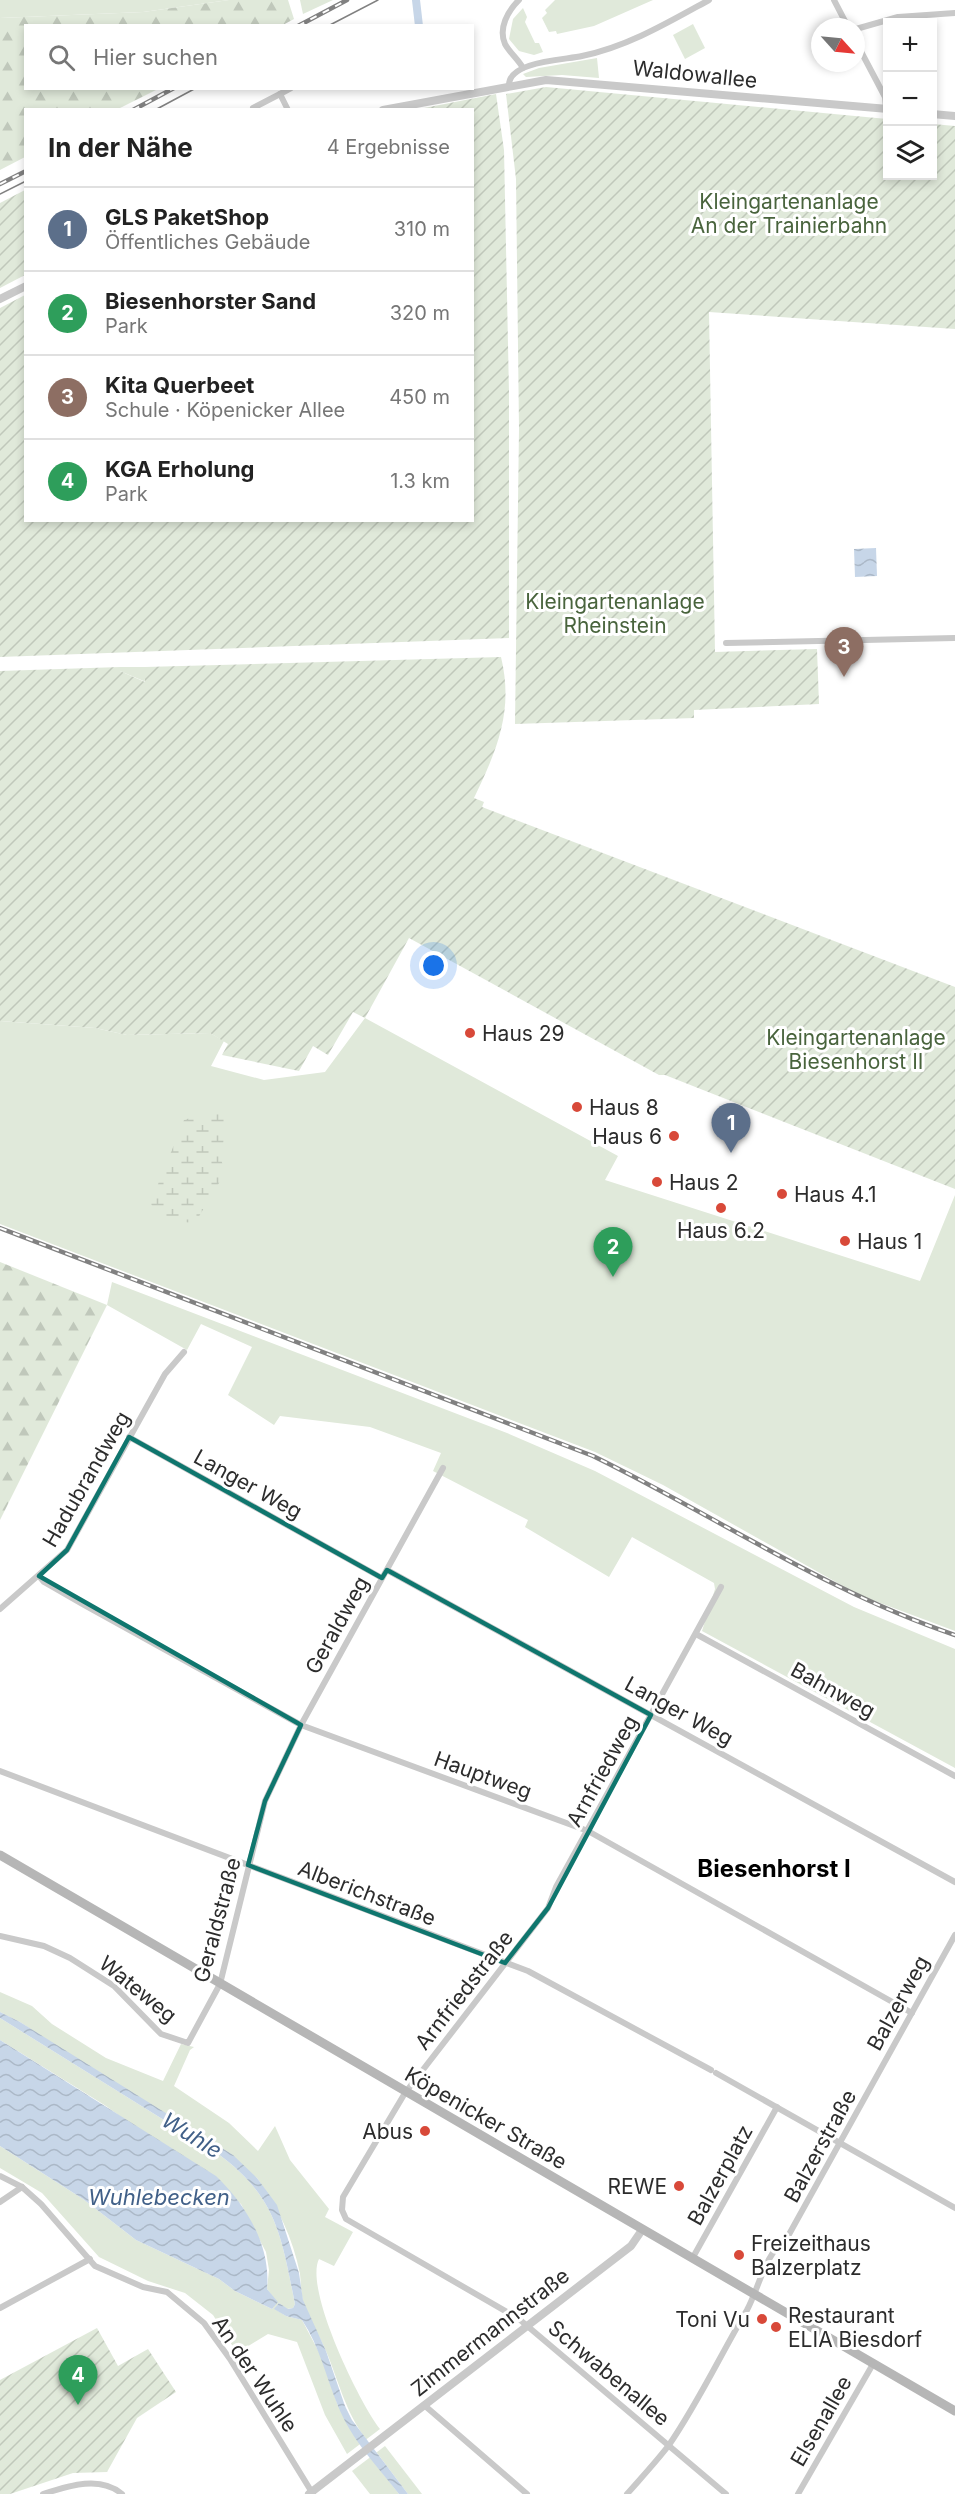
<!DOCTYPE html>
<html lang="de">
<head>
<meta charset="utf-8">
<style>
  :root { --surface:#fff; --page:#f6f6f6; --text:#222; --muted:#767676; --line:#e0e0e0; --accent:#0b8043 }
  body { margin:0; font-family:Inter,sans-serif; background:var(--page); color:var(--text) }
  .controls { position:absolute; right:18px; top:18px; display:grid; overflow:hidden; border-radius:0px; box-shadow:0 3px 9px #0003 }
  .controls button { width:54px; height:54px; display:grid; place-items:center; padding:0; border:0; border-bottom:2px solid var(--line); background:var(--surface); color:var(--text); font:30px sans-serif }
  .compass { position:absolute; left:811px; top:18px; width:54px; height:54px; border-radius:50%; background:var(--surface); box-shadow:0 3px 9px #0003; rotate:117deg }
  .you { position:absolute; left:434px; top:966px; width:21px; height:21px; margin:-15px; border:4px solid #fff; border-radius:50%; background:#1a73e8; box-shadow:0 0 0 9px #1a73e833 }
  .badge { display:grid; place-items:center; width:39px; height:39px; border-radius:50%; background:var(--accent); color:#fff; font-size:20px; font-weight:700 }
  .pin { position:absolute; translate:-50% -50px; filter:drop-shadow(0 2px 3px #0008) }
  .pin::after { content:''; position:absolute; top:32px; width:21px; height:18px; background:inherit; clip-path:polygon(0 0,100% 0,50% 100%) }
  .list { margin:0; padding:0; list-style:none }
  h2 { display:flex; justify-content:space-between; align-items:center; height:78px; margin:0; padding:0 24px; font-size:26px }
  h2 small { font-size:20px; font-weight:400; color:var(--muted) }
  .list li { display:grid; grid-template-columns:39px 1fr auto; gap:18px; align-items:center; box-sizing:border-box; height:84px; padding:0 24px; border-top:2px solid var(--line) }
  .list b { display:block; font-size:22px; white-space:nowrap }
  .list p { margin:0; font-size:20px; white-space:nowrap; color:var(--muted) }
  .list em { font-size:20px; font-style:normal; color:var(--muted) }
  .icon { flex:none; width:33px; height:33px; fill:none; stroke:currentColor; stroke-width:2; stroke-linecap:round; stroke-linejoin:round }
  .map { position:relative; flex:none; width:955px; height:2494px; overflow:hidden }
  .search { position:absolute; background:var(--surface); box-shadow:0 3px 9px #0003; left:24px; top:24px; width:450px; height:66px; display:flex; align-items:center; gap:15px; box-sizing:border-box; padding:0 21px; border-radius:0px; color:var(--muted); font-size:22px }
  .panel { position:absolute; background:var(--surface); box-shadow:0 3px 9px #0003; left:24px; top:108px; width:450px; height:414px; border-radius:0px }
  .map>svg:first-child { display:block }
  .green { fill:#e0e9da }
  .forest { fill:url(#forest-firs) }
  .wetland { fill:url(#wetland-marsh) }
  .garden { fill:url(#garden-furrows) }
  .water { fill:url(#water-waves) }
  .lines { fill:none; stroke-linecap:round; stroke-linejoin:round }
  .canal { stroke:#c7d6e8; stroke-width:8 }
  .minor { stroke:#c9c9c9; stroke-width:6 }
  .tertiary { stroke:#c9c9c9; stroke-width:8 }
  .secondary { stroke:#b6b6b6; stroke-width:9 }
  .tram { stroke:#818181; stroke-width:1.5 }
  .rail-casing { stroke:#818181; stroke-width:4.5 }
  .rail { stroke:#fff; stroke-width:2; stroke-dasharray:7; stroke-linecap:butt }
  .marked { fill:none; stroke:#0f766e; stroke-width:4.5; stroke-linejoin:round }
  .poi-dot { fill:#d84939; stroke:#fff; stroke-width:2 }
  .labels { text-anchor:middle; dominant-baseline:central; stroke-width:6; stroke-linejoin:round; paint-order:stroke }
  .street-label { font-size:21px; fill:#2c2c2c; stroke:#fff }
  .park-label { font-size:21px; fill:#49643d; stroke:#fff }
  .poi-label { font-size:21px; fill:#2c2c2c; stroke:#fff; text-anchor:start }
  .water-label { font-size:22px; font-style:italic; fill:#416088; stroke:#fff }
  .quarter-label { font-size:24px; font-weight:bold; fill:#000; stroke:#fff }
</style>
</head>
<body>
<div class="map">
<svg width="955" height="2494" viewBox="0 0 955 2494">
  <defs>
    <pattern id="forest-firs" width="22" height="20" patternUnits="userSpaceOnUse" patternTransform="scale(1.5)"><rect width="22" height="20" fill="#e0e9da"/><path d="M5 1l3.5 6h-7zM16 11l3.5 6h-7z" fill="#c0c8bb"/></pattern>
    <pattern id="wetland-marsh" width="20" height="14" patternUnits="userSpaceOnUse" patternTransform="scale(1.5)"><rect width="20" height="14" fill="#e0e9da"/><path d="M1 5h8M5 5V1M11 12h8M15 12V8" fill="none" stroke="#c0c8bb"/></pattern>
    <pattern id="garden-furrows" width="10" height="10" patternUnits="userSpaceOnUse" patternTransform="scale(1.5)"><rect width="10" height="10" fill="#e0e9da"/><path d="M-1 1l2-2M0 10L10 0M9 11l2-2" fill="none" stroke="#c0c8bb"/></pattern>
    <pattern id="water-waves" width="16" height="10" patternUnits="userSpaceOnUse" patternTransform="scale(1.5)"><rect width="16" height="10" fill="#c7d6e8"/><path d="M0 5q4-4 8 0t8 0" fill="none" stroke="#abb8c7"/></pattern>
  </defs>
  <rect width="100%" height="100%" fill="#fff"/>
  <g class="green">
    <polygon points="0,0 229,0 143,12 0,18"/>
    <polygon points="300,0 333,0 303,14"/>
    <polygon points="555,0 653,0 594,26 557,34 556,31 549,32 542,18 547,13 545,10"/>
    <polygon points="523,8 527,17 525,22 535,43 539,43 543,52 534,55 519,51 509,39 513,19"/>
    <polygon points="693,24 705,48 685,59 673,35"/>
    <polygon points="597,58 599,78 562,75 526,77 523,74 539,68"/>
    <polygon points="120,667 145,667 146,682 120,671"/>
    <polygon points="365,1018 618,1156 605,1180 920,1281 955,1195 955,1631 859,1595 663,1485 595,1452 0,1224 0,1021 95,1028 127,1035 210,1033 224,1041 211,1066 264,1080 325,1072"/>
    <polygon points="112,1282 507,1433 595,1471 854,1607 955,1649 955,1768 702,1631 715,1589 714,1583 632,1537 609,1577 525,1527 528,1520 433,1471 441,1453 370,1427 280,1416 274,1425 228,1395 252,1347 201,1324 187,1350 107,1305"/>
    <path d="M0,1992l32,14 20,18 54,34 57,23 18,-37 13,3 -4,3 -16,36 55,37 29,28 17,-25 15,34 39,49 -4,8 28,15 -19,34 -15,-7c-15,30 40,143 61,170l-33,25 -22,-39 -28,-73 -29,-8 -31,19 -24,-38 -28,-22 -37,-12 -49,-24 -57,-64 -42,-25v-22l83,53 53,41 83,39 16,12 37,18 5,-7 -10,-13 2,-19 -3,-18 -25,-48 -135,-98 -106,-66v-22l217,135c60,44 64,82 78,151l-2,4 -6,1 -8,-6 -4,6 11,7 16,4 19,36 17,50 28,33c-21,-28 -27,-57 -40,-88 -7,-17 -18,-32 -23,-50 -2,-9 -2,-18 -3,-27 -7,-36 -22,-67 -43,-96l-237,-156 -20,-10z"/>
    <polygon points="385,2446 422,2494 408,2494 377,2453 371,2458 399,2494 370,2494 352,2471"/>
  </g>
  <g class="forest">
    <polygon points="229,0 288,0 294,19 281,26 26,26 26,88 158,89 118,109 26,110 25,157 0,170 0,18 143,12"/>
    <polygon points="0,1262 107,1305 0,1520"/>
  </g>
  <polygon class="wetland" points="214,1110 227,1119 221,1159 225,1173 195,1223 172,1221 150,1204 184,1120"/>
  <g class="garden">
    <polygon points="546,87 887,119 888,176 932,176 933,124 955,126 955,329 709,312 715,652 817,649 819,704 694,710 694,718 515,724 519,429 516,179 506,94"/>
    <polygon points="496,94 504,150 509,393 509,638 0,657 0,308 25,295 26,520 472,520 472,110 419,109"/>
    <polygon points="25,190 25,275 0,288 0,203"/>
    <path d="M501,657c13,54 -4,93 -27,141l10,4 -2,5 473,180v202l-290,-114h-6l-250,-137 -44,80 -12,-6 -25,43 -15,-9 -14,25 -77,-16 6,-11 -18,-11 -83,2 -32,-7 -95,-7v-350l120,-4v4l25,11v-15z"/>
    <polygon points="97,2328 118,2366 148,2349 176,2392 137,2418 107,2472 73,2473 10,2494 0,2494 0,2380"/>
  </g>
  <g class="water">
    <polygon points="876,548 877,576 855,577 854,549"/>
    <path d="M0,2012l20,10 213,133 24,23 20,27 22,68 4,27 23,51 19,55 7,14 56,74h-9c-22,-28 -48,-55 -61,-88 -12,-29 -18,-59 -36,-86l-16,-4 -12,-7 5,-6 9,6 5,-1 2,-4c-14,-69 -18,-107 -78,-151l-217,-135z"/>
    <path d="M0,2040l216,136c31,30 55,70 51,113l11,13 -6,7 -37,-18 -16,-12 -83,-39 -53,-41 -83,-53z"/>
  </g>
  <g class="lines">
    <polyline class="canal" points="416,0 419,26"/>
    <g class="minor">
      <path d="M519,0c-11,11 -21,28 -14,44 5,9 13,15 18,24"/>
      <polyline points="834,0 848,27"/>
      <polyline points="856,29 898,17 955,13"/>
      <polyline points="856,42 885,97 886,109"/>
      <path d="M509,85c0,-24 56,-25 73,-29 45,-9 87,-34 127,-56"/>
      <polyline points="253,108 280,94"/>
      <polyline points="288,110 280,94 291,88"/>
      <polyline points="726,643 955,638"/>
      <polyline points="129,1437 382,1578"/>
      <polyline points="387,1570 955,1882"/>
      <polyline points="39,1576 44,1582 84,1605 301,1725 588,1831 912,2013"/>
      <polyline points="721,1587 556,1887 548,1908 405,2093 343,2197 342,2210 346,2219 519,2319 726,2494"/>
      <polyline points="0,1609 67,1550 165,1374 184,1352"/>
      <polyline points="696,1634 955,1776"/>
      <polyline points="0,1771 528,1971 711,2070"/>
      <polyline points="0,1936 44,1946 70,1958 114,1986 161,2034 188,2043 220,1984 265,1801 301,1725 443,1468"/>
      <polyline points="716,2073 955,2208"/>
      <polyline points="0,2176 22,2187 41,2204 95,2266 143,2287 167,2292 204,2323 230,2359 313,2494"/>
      <polyline points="0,2202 22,2187"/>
      <polyline points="692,2259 777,2107"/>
      <polyline points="0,2308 90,2259"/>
      <polyline points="424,2405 527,2494"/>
      <path d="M43,2494c25,-8 57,-19 79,0"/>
      <path d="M627,2494c14,-16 29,-32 42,-49 29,-42 52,-91 78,-135 12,-22 18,-57 40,-72l168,-303"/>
      <polyline points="798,2494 873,2364"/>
    </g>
    <g class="tertiary">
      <polyline points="383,110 546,80 888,109"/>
      <polyline points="932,114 955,116"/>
      <polyline points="0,299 26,286"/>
      <polyline points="309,2494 631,2246 642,2230"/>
    </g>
    <polyline class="secondary" points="0,1855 955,2411"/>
    <g class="tram">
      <polyline points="328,26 378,0"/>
      <polyline points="155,110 196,88"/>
      <polyline points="0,194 26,181"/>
    </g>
    <defs>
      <g id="rail">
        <polyline points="298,26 347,0"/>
        <polyline points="133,110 174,88"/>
        <polyline points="0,184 26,171"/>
        <path d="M0,1228l593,228c121,59 234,136 362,179"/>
      </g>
    </defs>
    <use href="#rail" class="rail-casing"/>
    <use href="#rail" class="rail"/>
  </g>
  <path class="marked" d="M129,1437l253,141 5,-8 264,145 -103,193 -43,55 -257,-98 17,-64 36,-76 -262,-149 28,-26z"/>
  <g class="poi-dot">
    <circle cx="470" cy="1033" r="6"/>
    <circle cx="577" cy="1107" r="6"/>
    <circle cx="674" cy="1136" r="6"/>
    <circle cx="657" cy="1182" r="6"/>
    <circle cx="782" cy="1194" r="6"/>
    <circle cx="721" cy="1208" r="6"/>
    <circle cx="845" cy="1241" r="6"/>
    <circle cx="425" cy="2131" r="6"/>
    <circle cx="679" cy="2186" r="6"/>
    <circle cx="739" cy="2255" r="6"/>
    <circle cx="762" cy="2319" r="6"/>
    <circle cx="776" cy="2327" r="6"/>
  </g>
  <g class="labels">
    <g class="street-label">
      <text transform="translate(695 74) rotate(6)">Waldowallee</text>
      <text transform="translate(86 1479) rotate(-60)">Hadubrandweg</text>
      <text transform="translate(248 1484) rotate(29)">Langer Weg</text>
      <text transform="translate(337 1625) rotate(-61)">Geraldweg</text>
      <text transform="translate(833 1690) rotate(29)">Bahnweg</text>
      <text transform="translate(679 1711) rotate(29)">Langer Weg</text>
      <text transform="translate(602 1771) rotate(-61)">Arnfriedweg</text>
      <text transform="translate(483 1775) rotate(20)">Hauptweg</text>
      <text transform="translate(367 1893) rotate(21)">Alberichstraße</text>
      <text transform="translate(217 1920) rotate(-75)">Geraldstraße</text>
      <text transform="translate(138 1989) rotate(39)">Wateweg</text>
      <text transform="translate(464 1990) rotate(-52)">Arnfriedstraße</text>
      <text transform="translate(898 2003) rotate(-61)">Balzerweg</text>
      <text transform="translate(486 2118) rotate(30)">Köpenicker Straße</text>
      <text transform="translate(820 2146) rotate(-61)">Balzerstraße</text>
      <text transform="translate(720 2175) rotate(-61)">Balzerplatz</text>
      <text transform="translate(490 2332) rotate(-38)">Zimmermannstraße</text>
      <text transform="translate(609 2373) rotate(40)">Schwabenallee</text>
      <text transform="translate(255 2374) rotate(56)">An der Wuhle</text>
      <text transform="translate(821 2421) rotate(-60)">Elsenallee</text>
    </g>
    <g class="park-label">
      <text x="789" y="201">Kleingartenanlage<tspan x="789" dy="24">An der Trainierbahn</tspan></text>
      <text x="615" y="601">Kleingartenanlage<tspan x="615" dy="24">Rheinstein</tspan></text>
      <text x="856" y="1037">Kleingartenanlage<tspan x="856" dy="24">Biesenhorst II</tspan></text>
    </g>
    <g class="poi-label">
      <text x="482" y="1033">Haus 29</text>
      <text x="589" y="1107">Haus 8</text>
      <text x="662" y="1136" text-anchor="end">Haus 6</text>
      <text x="669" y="1182">Haus 2</text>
      <text x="794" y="1194">Haus 4.1</text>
      <text x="721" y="1230" text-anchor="middle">Haus 6.2</text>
      <text x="857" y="1241">Haus 1</text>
      <text x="413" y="2131" text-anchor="end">Abus</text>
      <text x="667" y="2186" text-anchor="end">REWE</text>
      <text x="751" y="2243">Freizeithaus<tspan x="751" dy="24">Balzerplatz</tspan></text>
      <text x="788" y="2315">Restaurant<tspan x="788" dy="24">ELIA Biesdorf</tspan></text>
      <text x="750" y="2319" text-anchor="end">Toni Vu</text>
    </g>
    <g class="water-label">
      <text transform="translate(192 2135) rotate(32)">Wuhle</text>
      <text x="159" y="2197">Wuhlebecken</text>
    </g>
    <g class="quarter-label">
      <text x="774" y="1868">Biesenhorst I</text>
    </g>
  </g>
</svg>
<div class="controls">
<button>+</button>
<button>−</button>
<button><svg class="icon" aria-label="layers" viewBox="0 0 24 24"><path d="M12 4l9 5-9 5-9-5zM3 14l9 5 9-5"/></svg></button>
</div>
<svg class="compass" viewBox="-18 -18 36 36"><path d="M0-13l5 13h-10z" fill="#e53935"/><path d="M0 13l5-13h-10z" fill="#767676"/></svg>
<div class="you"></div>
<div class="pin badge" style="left:731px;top:1153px;background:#5c6f8a">1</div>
<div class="pin badge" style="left:613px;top:1277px;background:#2e9e5b">2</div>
<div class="pin badge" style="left:844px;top:677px;background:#8d6e63">3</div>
<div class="pin badge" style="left:78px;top:2405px;background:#2e9e5b">4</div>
<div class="search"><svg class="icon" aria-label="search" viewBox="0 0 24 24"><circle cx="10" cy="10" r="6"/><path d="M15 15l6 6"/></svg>Hier suchen</div>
<section class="panel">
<h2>In der Nähe<small>4 Ergebnisse</small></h2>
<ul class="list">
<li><span class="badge" style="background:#5c6f8a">1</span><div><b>GLS PaketShop</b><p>Öffentliches Gebäude</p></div><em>310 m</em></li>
<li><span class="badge" style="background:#2e9e5b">2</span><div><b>Biesenhorster Sand</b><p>Park</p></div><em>320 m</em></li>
<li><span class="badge" style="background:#8d6e63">3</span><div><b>Kita Querbeet</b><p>Schule · Köpenicker Allee</p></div><em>450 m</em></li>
<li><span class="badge" style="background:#2e9e5b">4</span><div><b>KGA Erholung</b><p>Park</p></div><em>1.3 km</em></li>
</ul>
</section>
</div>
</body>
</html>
